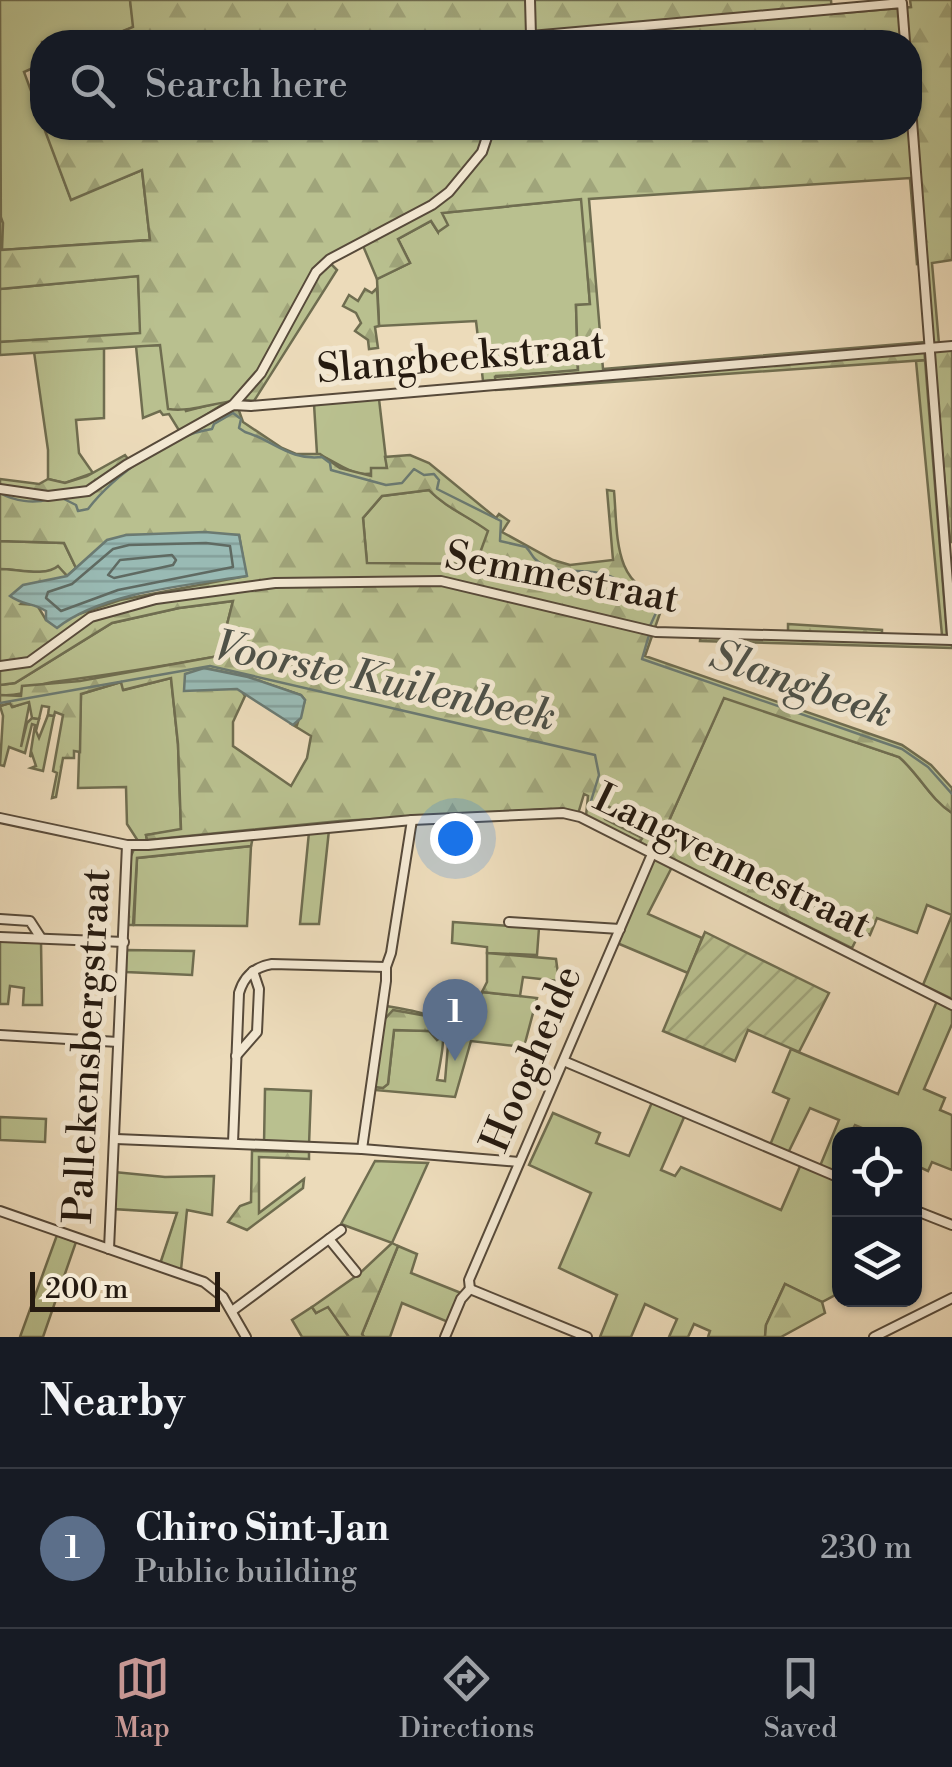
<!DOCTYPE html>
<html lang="en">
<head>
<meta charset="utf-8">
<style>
  :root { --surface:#171b24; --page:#20242c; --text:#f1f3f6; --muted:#9ea1a6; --line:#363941; --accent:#c59692 }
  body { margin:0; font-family:"Libre Bodoni",serif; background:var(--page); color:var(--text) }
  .controls { position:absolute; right:30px; bottom:30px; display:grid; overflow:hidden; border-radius:20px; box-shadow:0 2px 8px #0004 }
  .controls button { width:90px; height:90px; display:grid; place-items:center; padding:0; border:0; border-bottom:2px solid var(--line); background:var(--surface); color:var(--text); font:50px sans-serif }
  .scale { position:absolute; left:30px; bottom:25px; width:190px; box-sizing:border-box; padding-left:10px; border:5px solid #251a10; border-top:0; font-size:28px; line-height:35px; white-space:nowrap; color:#251a10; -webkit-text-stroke:8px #f3e8d2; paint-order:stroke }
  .you { position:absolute; left:455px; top:838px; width:35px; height:35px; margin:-25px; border:8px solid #fff; border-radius:50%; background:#1a73e8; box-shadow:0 0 0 15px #1a73e833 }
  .badge { display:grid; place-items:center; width:65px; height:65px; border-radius:50%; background:var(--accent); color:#fff; font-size:32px; font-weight:700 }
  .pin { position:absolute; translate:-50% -82px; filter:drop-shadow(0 2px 5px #0008) }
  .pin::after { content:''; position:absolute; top:52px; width:35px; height:30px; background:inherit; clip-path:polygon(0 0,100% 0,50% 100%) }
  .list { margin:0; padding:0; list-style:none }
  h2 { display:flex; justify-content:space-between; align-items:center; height:130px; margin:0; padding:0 40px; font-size:42px }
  h2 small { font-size:32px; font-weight:400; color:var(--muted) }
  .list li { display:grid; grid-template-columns:65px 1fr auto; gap:30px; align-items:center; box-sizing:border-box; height:160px; padding:0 40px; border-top:2px solid var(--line) }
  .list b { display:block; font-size:38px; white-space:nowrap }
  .list p { margin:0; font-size:32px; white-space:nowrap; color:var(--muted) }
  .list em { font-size:32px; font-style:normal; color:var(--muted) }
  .icon { flex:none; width:55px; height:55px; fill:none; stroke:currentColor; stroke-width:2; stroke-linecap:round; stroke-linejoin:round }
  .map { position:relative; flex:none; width:952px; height:1337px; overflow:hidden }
  .search { position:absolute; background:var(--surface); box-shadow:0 2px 8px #0004; left:30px; right:30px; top:30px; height:110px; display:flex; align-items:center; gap:25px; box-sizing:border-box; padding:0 35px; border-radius:40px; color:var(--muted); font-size:38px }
  .sheet { height:290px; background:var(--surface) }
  nav { display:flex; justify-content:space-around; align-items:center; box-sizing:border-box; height:140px; border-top:2px solid var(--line); background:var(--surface); font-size:28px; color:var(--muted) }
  nav a { display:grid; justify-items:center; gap:5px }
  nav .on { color:var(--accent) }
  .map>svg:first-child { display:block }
  .grass { fill:#b9c08f; stroke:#6f6d50; stroke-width:2.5 }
  .forest { fill:url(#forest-firs); stroke:#6f6d50; stroke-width:2.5; fill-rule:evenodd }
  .garden { fill:url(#garden-furrows); stroke:#6f6d50; stroke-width:2.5 }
  .water { fill:url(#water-rules); stroke:#6b7a72; stroke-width:2.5 }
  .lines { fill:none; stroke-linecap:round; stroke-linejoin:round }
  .shore { stroke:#5f6a62; stroke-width:2.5 }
  .stream { stroke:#6b7a72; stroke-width:2.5 }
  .minor-casing { stroke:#574a3a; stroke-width:12 }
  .minor { stroke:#f3e8d2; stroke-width:8 }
  .labels { text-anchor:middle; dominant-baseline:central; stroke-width:10; stroke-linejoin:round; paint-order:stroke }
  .street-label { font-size:40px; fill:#251a10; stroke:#f3e8d2 }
  .water-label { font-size:42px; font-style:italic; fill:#4e5249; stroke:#f3e8d2 }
</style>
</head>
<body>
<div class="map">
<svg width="952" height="1337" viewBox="0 0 952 1337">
  <defs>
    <pattern id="forest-firs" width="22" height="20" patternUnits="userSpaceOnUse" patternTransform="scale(2.5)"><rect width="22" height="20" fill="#b9c08f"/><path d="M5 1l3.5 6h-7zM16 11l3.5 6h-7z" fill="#9fa47a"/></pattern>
    <pattern id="garden-furrows" width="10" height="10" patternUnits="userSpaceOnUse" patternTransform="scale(2.5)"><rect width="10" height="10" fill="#b9c08f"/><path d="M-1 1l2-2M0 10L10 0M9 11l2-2" fill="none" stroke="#9fa47a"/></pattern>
    <pattern id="water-rules" width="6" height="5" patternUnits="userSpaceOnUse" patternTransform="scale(2.5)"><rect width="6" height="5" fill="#99bab4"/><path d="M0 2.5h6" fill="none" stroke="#849f9a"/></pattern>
  </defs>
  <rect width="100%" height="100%" fill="#ecdbba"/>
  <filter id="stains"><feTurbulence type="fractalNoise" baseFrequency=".002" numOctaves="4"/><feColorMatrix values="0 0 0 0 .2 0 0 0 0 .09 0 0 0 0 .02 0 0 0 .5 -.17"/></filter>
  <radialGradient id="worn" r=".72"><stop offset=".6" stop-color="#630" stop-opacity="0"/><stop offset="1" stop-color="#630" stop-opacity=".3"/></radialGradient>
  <g class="grass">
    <polygon points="0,0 130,0 134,27 96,42 42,42 42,64 24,72 71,199 142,170 150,240 1,250"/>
    <polygon points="582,199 590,305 576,305 578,371 496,376 495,380 483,381 476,321 379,326 377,279 410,263 398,239 431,221 438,232 441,213"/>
    <polygon points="138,276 141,334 0,342 0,289"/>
    <polygon points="161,345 186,411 229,400 180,432 169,414 163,415 160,411 143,418 136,346"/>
    <polygon points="104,348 104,418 76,420 79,453 93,473 65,483 48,479 48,450 34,352"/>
    <polygon points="925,360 947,636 942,635 916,361"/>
    <path d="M379,399l8,69c-32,16 -43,-4 -70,-14l-3,-50z"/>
    <path d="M429,490c18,18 39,26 60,41l-13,33h-109l-4,-46 19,-22z"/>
    <path d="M0,541l64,2 12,25 -9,8 -9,-9c-12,10 -41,2 -58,2z"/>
    <path d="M233,601l-14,55c-55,10 -111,19 -166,26 -23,3 -23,15 -53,13v-10l15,-2 97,-60 67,-15z"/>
    <polygon points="171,678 178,744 181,830 146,835 147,840 138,841 127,824 126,787 78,788 81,694 121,682 124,690"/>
    <path d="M724,697l175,60c20,17 31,42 53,56v102l-25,-10 -10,28 -40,-15 -7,17 -113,-59 -2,4 -92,-46 -8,17 -16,-8 3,-5 -11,-6 5,-2 -36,-24 1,-3 62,31z"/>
    <polygon points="29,701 31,710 29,706 21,747 27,723 32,718 39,719 36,731 39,738 48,715 54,716 43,771 31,768 36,766 32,754 30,757 35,725 32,724 25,753 9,747 4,766 0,765 3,716 0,706 10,703 13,707"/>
    <polygon points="329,830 319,924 300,924 309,832"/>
    <polygon points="251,846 247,926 134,925 137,858"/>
    <polygon points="657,859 672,867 648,914 702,938 688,973 617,943 652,861"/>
    <polygon points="453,922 539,928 537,955 487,953 487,947 452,943"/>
    <polygon points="0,941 41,942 42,1005 23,1005 24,988 10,986 8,1004 0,1004"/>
    <polygon points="126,950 194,951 192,975 126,972"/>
    <path d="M482,992l55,6 -13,49 -53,-6 -16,56 -81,-7 1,-3 8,1 5,-5 6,-53 35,1 8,-4 -46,-10 -7,3 2,-14c62,10 63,13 51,74l8,1 4,-48 16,-7 -3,-3 -14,5 -16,-18 45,2z"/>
    <polygon points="937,1001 952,1008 952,1024 924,1089 945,1098 940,1110 952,1115 952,1170 932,1162 928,1171 917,1166 920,1160 915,1157 914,1134 876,1134 855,1125 850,1134 840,1134 839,1158 834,1172 820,1166 839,1120 810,1108 788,1153 770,1145 789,1099 773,1092 791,1049 898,1094"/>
    <polygon points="265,1089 311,1091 309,1145 264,1144"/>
    <polygon points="653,1100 685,1115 661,1170 675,1176 681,1167 781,1210 801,1164 839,1180 839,1293 822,1302 785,1284 766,1325 765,1337 708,1337 710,1331 694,1324 688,1337 669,1337 677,1319 645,1304 631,1337 600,1337 617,1295 559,1268 591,1193 529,1165 553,1113 600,1133 596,1143 629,1156"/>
    <polygon points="0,1117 46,1119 45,1142 0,1140"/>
    <polygon points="375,1161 428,1163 392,1243 341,1224"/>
    <polygon points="114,1172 165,1177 214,1176 212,1215 187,1210 181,1270 160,1264 177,1213 113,1209"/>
    <polygon points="57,1235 76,1242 43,1337 20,1337"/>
    <polygon points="398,1246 417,1254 411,1273 461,1293 448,1322 402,1303 390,1337 364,1337 362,1334"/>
    <polygon points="328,1306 349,1337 302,1337 292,1320 312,1307 316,1313"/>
  </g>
  <g class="forest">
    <path d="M130,0h701l1,14 79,-7 -1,-7h42v260l-20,3 7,81h-7l-8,-81 -7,1 -7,-86 -321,21 14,170 321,-27 1,18 -429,30 -1,-13 83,-7 -2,-65 14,-1 -9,-105 -139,14 6,12 -10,7 -7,-11 -33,18 12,24 -33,16 -16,-38 -32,21 8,8 -83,131c-30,-4 -56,12 -86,8l-8,-64 -160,10v-13l140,-9 -2,-57 -138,13v-74l3,8 -1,27 148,-10 -8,-70 -71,30 -27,-72h866v-86h-814l37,-15z"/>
    <polygon points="377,288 379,326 375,327 378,348 369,349 368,340 355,331 361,323 356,313 343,306 349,295 358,301 365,289 372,293"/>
    <polygon points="952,349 952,542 950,542 933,351"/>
    <path d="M238,408l5,14 39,26 14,6h24l20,14 31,8v-8h16l-2,-11 25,-2 19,8 67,55 3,-4 10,7 -7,11 51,28 17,5 43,-5 -6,-70 7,1c4,43 -2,98 52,105l-21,60 257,89 29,20 21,23v25c-22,-14 -33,-39 -53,-56l-175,-59 -61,136 91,45 3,-4 104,55 -9,18 -197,-97 7,-17 -60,-31 -4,6 7,10 37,19 -3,5 -53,-27 2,-20 -4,-2 -6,20 -27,-5 -211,12 -193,19 -1,-5 35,-6 -3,-85 -7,-66 -48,12 -2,-8 -40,12 -1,58 -6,-1v7h-11l-7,39 -4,1 5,-25 -4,-2 10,-56 -8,-3 -1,4 -6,-1 1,-8 -7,-1 -3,13 -7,-1 -3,-16 -17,5 -2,-4 -10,3v-11l21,1 1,-10 58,-5 139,-25 14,-55 -54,7 -67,15 -97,60 -15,2v-116c17,0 46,8 58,-3l9,10 -24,7 -22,21 16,1 9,15 27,-4 47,-16 126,-24 -7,-41h-113l-50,33 -12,-25 -64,-2v-62l39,5 9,-5 17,4 22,-7 38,-21 7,9zM429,490c17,18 39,26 59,41l-12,33 -109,-1 -4,-45 19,-22zM204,668l44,9 53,18 4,5 -8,25h-4l18,11 -4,22 -16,28 -58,-40v-24l12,-26 -4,-6z"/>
    <polygon points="788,624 882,630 882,636 952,636 952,648 700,641 701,632 788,632"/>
    <polygon points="253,837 251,846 137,858 133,925 128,925 131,856 134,849"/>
    <polygon points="952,915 952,999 923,985"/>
    <polygon points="487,953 556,959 559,981 523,977 520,996 482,992 487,982"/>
    <polygon points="393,1010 427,1016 441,1037 437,1040 429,1031 394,1030 388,1084 383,1088 375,1087 384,1020"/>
    <polygon points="252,1151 309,1152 309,1159 259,1157 259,1213 304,1179 303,1188 247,1230 228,1222 240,1206 251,1202"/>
    <polygon points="392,1243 398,1246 362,1334 364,1337 349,1337 328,1307 316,1313 312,1307 359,1274"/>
    <polygon points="785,1284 822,1302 825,1313 781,1337 765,1337 766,1325"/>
  </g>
  <polygon class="garden" points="705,932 829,993 799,1052 748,1030 735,1061 663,1031"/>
  <g class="water">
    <path d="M205,532l34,3 8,41c-57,9 -145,16 -190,52l-11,-8v-9c-12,-8 -24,-6 -36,-15l13,-11 44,-9 40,-36 19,-5z"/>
    <polygon points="204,668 248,677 301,695 305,700 301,718 293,725 237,689 184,691 185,674"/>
  </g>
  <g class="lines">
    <g class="shore">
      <polygon points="206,543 230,546 233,567 118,590 61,611 46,598 48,592 72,584 113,549 129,545"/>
      <polygon points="172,555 176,560 173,565 114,578 108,575 120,560"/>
    </g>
    <g class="stream">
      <path d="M0,493c15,8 33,11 49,6"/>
      <path d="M62,498l14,7 2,6 10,-2c26,-34 82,-74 124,-80l2,-5 19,-11 8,6 -2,9 6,4c28,8 45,29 77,25l8,6 1,7 55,15 16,-2 12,-14 10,6 10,-1 5,6 -2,9 64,32 -1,20 26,6c4,4 6,9 9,12 19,19 49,7 72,16 19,7 29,22 50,24l3,5 -10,22"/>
      <polyline points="649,635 642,659 902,749 928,767 952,794"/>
      <polyline points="0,703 210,666 595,755 599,775 591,801"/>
    </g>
    <defs>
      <g id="minor">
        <polyline points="530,0 531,36"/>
        <polyline points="527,42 531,36 902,3 905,42"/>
        <polyline points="910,95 952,635"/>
        <polyline points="233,405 261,373 316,272 330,259 432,205 449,192 482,152 490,128"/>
        <polyline points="0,489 48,496 88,491 126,465 233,405 251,406 952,346"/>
        <polyline points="0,666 29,662 91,617 156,599 275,583 441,581 656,632 952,640"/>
        <polyline points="0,818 127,845 148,845 412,820 563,813 580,817 952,1005"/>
        <polyline points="0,919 30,921 41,938"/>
        <polyline points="509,922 620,929"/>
        <polyline points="0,937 124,942"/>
        <polyline points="0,1035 118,1042"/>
        <polyline points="236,1056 257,1032 259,989 253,971"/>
        <polyline points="566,1062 840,1178"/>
        <polyline points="116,1139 362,1149 519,1162"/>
        <path d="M233,1143l6,-150c5,-17 15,-26 33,-29l114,3"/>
        <polyline points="362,1149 386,981 386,967 391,953 412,820"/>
        <polyline points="914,1210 952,1225"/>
        <polyline points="0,1211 204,1282 223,1297 246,1337"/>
        <polyline points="329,1239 356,1272"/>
        <polyline points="109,1249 127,845"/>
        <polyline points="470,1289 469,1280 652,854"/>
        <polyline points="470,1289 587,1337"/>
        <polyline points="232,1311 341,1230"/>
        <polyline points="445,1337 461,1299 470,1289"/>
        <polyline points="874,1337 952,1298"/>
      </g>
    </defs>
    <use href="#minor" class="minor-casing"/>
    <use href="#minor" class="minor"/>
  </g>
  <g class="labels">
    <g class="street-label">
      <text transform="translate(461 358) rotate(-5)">Slangbeekstraat</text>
      <text transform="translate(562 578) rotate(11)">Semmestraat</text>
      <text transform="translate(732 862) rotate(26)">Langvennestraat</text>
      <text transform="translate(88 1046) rotate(-87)">Pallekensbergstraat</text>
      <text transform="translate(532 1059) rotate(-67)">Hoogheide</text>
    </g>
    <g class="water-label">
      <text transform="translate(385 682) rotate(12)">Voorste Kuilenbeek</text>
      <text transform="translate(801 685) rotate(19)">Slangbeek</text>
    </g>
  </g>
  <rect width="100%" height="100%" filter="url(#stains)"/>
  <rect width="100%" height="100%" fill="url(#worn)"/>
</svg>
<div class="controls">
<button><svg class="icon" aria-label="locate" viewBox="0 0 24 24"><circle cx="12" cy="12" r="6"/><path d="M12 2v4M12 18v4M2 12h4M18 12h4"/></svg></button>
<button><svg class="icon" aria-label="layers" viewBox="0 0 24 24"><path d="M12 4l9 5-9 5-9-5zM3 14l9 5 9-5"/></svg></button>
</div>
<div class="scale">200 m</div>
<div class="you"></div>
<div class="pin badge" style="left:455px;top:1061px;background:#5c6f8a">1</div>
<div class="search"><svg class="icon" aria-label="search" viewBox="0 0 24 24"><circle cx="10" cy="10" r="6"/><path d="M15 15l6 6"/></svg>Search here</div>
</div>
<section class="sheet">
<h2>Nearby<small></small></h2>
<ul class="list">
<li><span class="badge" style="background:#5c6f8a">1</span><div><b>Chiro Sint-Jan</b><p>Public building</p></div><em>230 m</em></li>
</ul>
</section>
<nav>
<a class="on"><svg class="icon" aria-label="map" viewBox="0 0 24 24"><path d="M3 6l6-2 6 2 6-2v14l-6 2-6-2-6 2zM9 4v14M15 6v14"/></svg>Map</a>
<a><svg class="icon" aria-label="directions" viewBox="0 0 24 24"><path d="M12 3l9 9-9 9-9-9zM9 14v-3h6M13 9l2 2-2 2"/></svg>Directions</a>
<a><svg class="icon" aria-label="saved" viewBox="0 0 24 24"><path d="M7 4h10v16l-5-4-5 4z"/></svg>Saved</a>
</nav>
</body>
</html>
